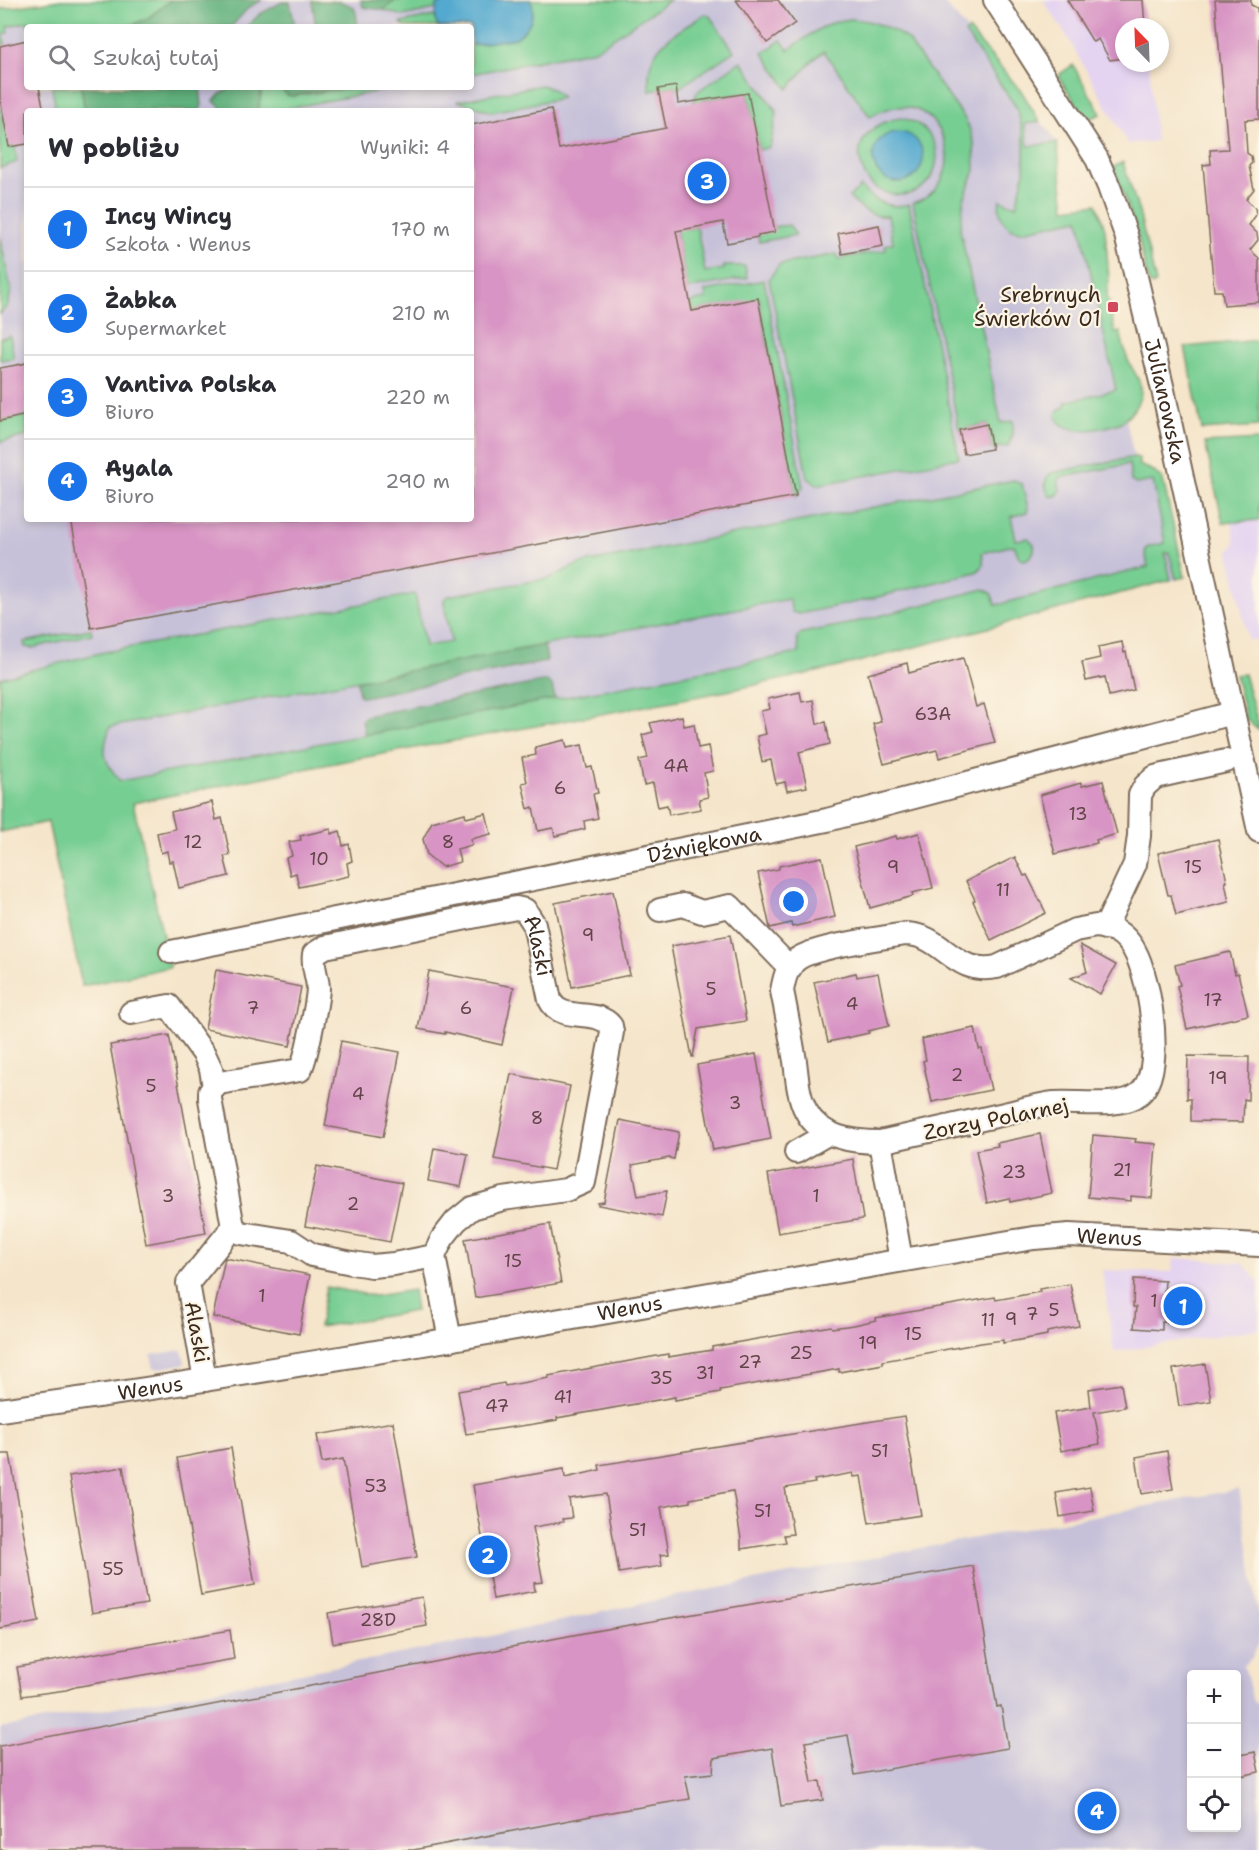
<!DOCTYPE html>
<html lang="pl">
<head>
<meta charset="utf-8">
<style>
  :root { --surface:#fff; --page:#f7f7f7; --text:#2b2b33; --muted:#7c7c81; --line:#e1e1e2; --accent:#1a73e8 }
  body { margin:0; font-family:"Shantell Sans",sans-serif; background:var(--page); color:var(--text) }
  .controls { position:absolute; right:18px; bottom:18px; display:grid; overflow:hidden; border-radius:6px; box-shadow:0 3px 9px #0003 }
  .controls button { width:54px; height:54px; display:grid; place-items:center; padding:0; border:0; border-bottom:2px solid var(--line); background:var(--surface); color:var(--text); font:30px sans-serif }
  .compass { position:absolute; left:1115px; top:18px; width:54px; height:54px; border-radius:50%; background:var(--surface); box-shadow:0 3px 9px #0003; rotate:337deg }
  .you { position:absolute; left:794px; top:902px; width:21px; height:21px; margin:-15px; border:4px solid #fff; border-radius:50%; background:#1a73e8; box-shadow:0 0 0 9px #1a73e833 }
  .badge { display:grid; place-items:center; width:39px; height:39px; border-radius:50%; background:var(--accent); color:#fff; font-size:20px; font-weight:700 }
  .pin { position:absolute; translate:-50% -50%; border:3px solid #fff; box-shadow:0 2px 6px #0006 }
  .list { margin:0; padding:0; list-style:none }
  h2 { display:flex; justify-content:space-between; align-items:center; height:78px; margin:0; padding:0 24px; font-size:26px }
  h2 small { font-size:20px; font-weight:400; color:var(--muted) }
  .list li { display:grid; grid-template-columns:39px 1fr auto; gap:18px; align-items:center; box-sizing:border-box; height:84px; padding:0 24px; border-top:2px solid var(--line) }
  .list b { display:block; font-size:22px; white-space:nowrap }
  .list p { margin:0; font-size:20px; white-space:nowrap; color:var(--muted) }
  .list em { font-size:20px; font-style:normal; color:var(--muted) }
  .icon { flex:none; width:33px; height:33px; fill:none; stroke:currentColor; stroke-width:2; stroke-linecap:round; stroke-linejoin:round }
  .map { position:relative; flex:none; width:1259px; height:1850px; overflow:hidden }
  .search { position:absolute; background:var(--surface); box-shadow:0 3px 9px #0003; left:24px; top:24px; width:450px; height:66px; display:flex; align-items:center; gap:15px; box-sizing:border-box; padding:0 21px; border-radius:6px; color:var(--muted); font-size:22px }
  .panel { position:absolute; background:var(--surface); box-shadow:0 3px 9px #0003; left:24px; top:108px; width:450px; height:414px; border-radius:6px }
  .map>svg:first-child { display:block }
  .built { fill:#e4d3f1 }
  .industrial { fill:#c6c0d9; fill-rule:evenodd }
  .green { fill:#77ce93; stroke:#597c58; stroke-width:1.5; fill-rule:evenodd }
  .forest { fill:#61b17d; stroke:#4e6e4e; stroke-width:1.5 }
  .water { fill:#52a9cf; stroke:#466a76; stroke-width:1.5 }
  .building { fill:#d894c4 }
  .lines { fill:none; stroke-linecap:round; stroke-linejoin:round }
  .street-casing { stroke:#7c6b5a; stroke-width:26 }
  .street { stroke:#fff; stroke-width:22 }
  .poi-dot { fill:#d1495b; stroke:#fcf5e5; stroke-width:2 }
  .labels { text-anchor:middle; dominant-baseline:central; stroke-width:4.5; stroke-linejoin:round; paint-order:stroke }
  .number-label { font-size:18px; fill:#624448 }
  .poi-label { font-size:21px; fill:#3b2a1e; stroke:#fcf5e5; text-anchor:end }
  .street-label { font-size:21px; fill:#3b2a1e; stroke:#fcf5e5 }
</style>
</head>
<body>
<div class="map">
<svg width="1259" height="1850" viewBox="0 0 1259 1850">
  <rect width="100%" height="100%" fill="#fcf5e5"/>
  <filter id="ink" filterUnits="userSpaceOnUse"><feTurbulence type="fractalNoise" baseFrequency=".0167" numOctaves="2"/><feDisplacementMap in="SourceGraphic" scale="12" xChannelSelector="R" yChannelSelector="G"/><feConvolveMatrix kernelMatrix="1 2 1 2 8 2 1 2 1" color-interpolation-filters="sRGB"/></filter>
  <filter id="wash" filterUnits="userSpaceOnUse"><feTurbulence type="fractalNoise" baseFrequency=".008" numOctaves="4" result="noise"/><feDisplacementMap in="SourceGraphic" scale="24" xChannelSelector="R" yChannelSelector="G"/><feGaussianBlur stdDeviation="1.35" result="paint"/><feColorMatrix in="noise" values="0 0 0 0 0 0 0 0 0 0 0 0 0 0 0 0 0 1.4 0 .05"/><feComposite in="paint" operator="in"/></filter>
  <g filter="url(#wash)">
    <rect width="100%" height="100%" fill="#f5e5ca"/>
    <g class="built">
      <polygon points="1043,0 1143,0 1145,27 1124,27 1124,63 1149,63 1156,141 1128,144 1065,33"/>
      <polygon points="1259,520 1259,640 1248,640 1229,551 1235,544 1232,522"/>
      <polygon points="1174,1258 1243,1263 1259,1283 1259,1329 1114,1352 1102,1270 1172,1272"/>
    </g>
    <g class="industrial">
      <path d="M61,0h880l81,92 18,30 8,7 9,14 -29,3 37,63 32,-5 8,25 4,50 -2,16 8,38 5,-1 7,26 15,30 -4,14 -12,16 8,39 5,1v7l13,5 11,10 22,97 -350,91 -108,23 -372,68 -255,51 -100,-97v-704zM27,27h444v60h-444zM27,111h444v408h-444z"/>
      <polygon points="182,1350 185,1364 154,1369 151,1355"/>
      <path d="M1239,1489l20,129v25l-8,16 -7,6 9,37 6,2v146h-1259v-122l240,-43 232,-45 195,-42 286,-56zM1192,1674h44v154h-44z"/>
    </g>
    <g class="green">
      <polygon points="61,0 171,0 146,19 127,27 42,27 42,26 29,27 28,22 8,26 9,33 3,34 5,45 0,46 0,9"/>
      <polygon points="396,0 452,0 437,5 435,9 403,16 383,10"/>
      <path d="M530,0h140l-75,50 -124,24v-29l45,-7c12,-8 21,-24 14,-38z"/>
      <path d="M705,14l4,1 25,36 -58,39 -1,-4 -25,5c-8,-44 24,-56 55,-77z"/>
      <polygon points="435,16 438,27 405,27 401,23"/>
      <path d="M851,19c21,1 39,8 56,20l58,80 5,11 4,13 1,27 -11,29 -4,30 41,194 12,-2v13l-5,12 -16,3 -5,-25 -28,6 -46,-227c57,-18 36,-101 -17,-96 -9,1 -17,5 -26,10l-46,-66 -15,13 -21,25 -25,-36 18,-13 7,10c21,-14 37,-29 63,-31z"/>
      <path d="M969,30l53,62 18,30 -15,2 3,22 29,-3 8,65 32,-4 8,25 4,50 -2,16 8,38 5,-1c3,9 4,19 8,28 3,8 13,20 13,29 1,12 -12,30 -22,34 -13,5 -33,9 -46,6 -14,-3 -26,-16 -7,-23l-1,-4 51,-12 -37,-171 -57,12c-17,-1 -25,-15 -22,-31l16,6 8,-32v-33l-6,-31 -53,-77z"/>
      <polygon points="741,61 777,112 770,147 759,150 748,93 702,100 693,105 697,92"/>
      <polygon points="1073,65 1101,114 1091,118 1085,116 1059,78 1060,74"/>
      <polygon points="542,85 554,90 562,98 491,112 458,101"/>
      <polygon points="52,87 81,87 85,111 56,111"/>
      <polygon points="262,87 279,87 292,96 343,89 401,87 273,111 258,111"/>
      <polygon points="0,99 15,146 17,162 0,168"/>
      <path d="M901,118c60,13 37,90 -14,75 -12,-3 -21,-13 -25,-25 -10,-28 13,-47 39,-50zM895,132l-19,37c-6,-17 1,-32 19,-37z"/>
      <polygon points="1123,162 1139,212 1156,283 1154,285 1151,285 1148,281 1137,232 1113,167"/>
      <path d="M861,187c12,14 29,23 48,17l50,254 -142,27 -10,-8 -38,-198 10,-14 3,-1 55,-10 2,5 47,-9 -1,-5 8,-2 -5,-27c-15,2 -29,-8 -39,-19z"/>
      <polygon points="789,225 796,235 759,242 758,235 773,227"/>
      <polygon points="697,227 705,272 724,269 724,266 745,266 747,278 687,289 676,228 687,229"/>
      <polygon points="0,236 11,291 8,305 0,314"/>
      <polygon points="764,280 803,487 796,497 759,299 692,311 690,302 706,299 705,291"/>
      <polygon points="10,336 14,358 0,360 0,338"/>
      <polygon points="1259,340 1259,426 1202,430 1185,347"/>
      <polygon points="27,415 27,436 0,442 0,421"/>
      <polygon points="1259,440 1259,520 1223,523 1205,443"/>
      <path d="M1135,457l4,1v7l13,5 11,10 22,97 -9,2 -7,-26h-4l6,27 -336,88 -108,23 -372,68 -222,44 37,164 -88,19 -34,-164 -48,10v-154l100,-25 315,-59 10,52 26,-4 -7,-39v-4l4,-3 102,-18 29,-14 435,-84 8,4 6,24 -1,4 -16,5 5,23 12,-2 6,6c1,8 -2,14 -10,16l-5,-3 -5,-12 -32,8c2,9 3,14 -6,19l-110,28 -67,14 -7,-2 -3,-13 -679,128c-9,26 -7,33 10,54l679,-128 -2,-16 5,-4 46,-9 136,-35 7,4 5,12 152,-38 -3,-16 3,-4 17,-4 -12,-62 -17,3 -5,-3 -2,-17 -71,14 2,13c-4,6 -6,7 -12,4 -3,-9 -5,-15 3,-22z"/>
      <polygon points="91,629 92,634 32,648 25,647 24,642"/>
      <polygon points="1244,674 1259,727 1259,729 1257,729 1246,719 1235,675"/>
      <polygon points="326,1287 375,1296 413,1290 416,1311 319,1327"/>
    </g>
    <g class="forest">
      <polygon points="171,0 262,0 249,7 231,27 127,27 147,19"/>
      <polygon points="361,0 396,0 383,10 363,7"/>
      <path d="M312,1c11,0 35,-1 42,7 3,5 3,13 4,19h-42z"/>
      <polygon points="282,2 290,2 295,27 246,27 260,14"/>
      <polygon points="81,87 200,87 202,105 199,111 85,111"/>
      <polygon points="233,87 262,87 258,111 224,111 214,101 220,94"/>
      <polygon points="279,87 368,87 312,92 292,96 287,95"/>
      <polygon points="544,645 547,660 545,662 363,697 359,695 357,681"/>
      <polygon points="547,681 552,685 555,699 365,735 362,720 366,716"/>
    </g>
    <g class="water">
      <path d="M452,0h78c8,14 -2,29 -14,38l-45,7v-18h-33l-3,-7 2,-15z"/>
      <circle cx="898" cy="157" r="25"/>
    </g>
    <g id="blocks">
      <g class="building">
        <polygon points="736,0 778,0 795,23 767,43"/>
        <polygon points="1067,0 1143,0 1145,27 1124,27 1124,58 1110,60 1098,39 1093,42"/>
        <polygon points="1215,0 1251,0 1251,5 1257,8 1259,36 1259,119 1245,120 1247,153 1251,156 1252,163 1249,166 1254,189 1246,199 1255,208 1256,215 1249,225 1257,233 1258,240 1250,250 1259,258 1259,302 1224,305 1222,291 1214,291 1203,165 1211,164 1210,150 1228,149"/>
        <polygon points="27,40 27,87 39,87 44,111 27,111 27,144 9,147 0,99 0,46"/>
        <polygon points="676,86 678,104 748,93 775,232 758,235 758,237 727,243 723,222 676,231 692,311 758,298 796,496 91,628 71,519 471,519 471,125 551,109 559,149 666,128 658,89"/>
        <polygon points="879,225 883,246 842,254 838,233"/>
        <polygon points="27,363 27,415 0,421 0,368"/>
        <polygon points="987,424 992,449 964,454 959,430"/>
        <polygon points="1122,642 1124,653 1126,652 1134,690 1109,696 1105,677 1086,681 1082,662 1100,658 1098,647"/>
        <polygon points="963,658 976,707 984,704 995,743 939,758 937,750 884,764 873,724 881,722 868,674 907,663 909,673"/>
        <polygon points="800,692 802,702 813,700 817,724 826,722 830,744 799,752 807,787 787,791 785,782 776,784 771,760 762,762 757,736 766,734 761,711 770,709 768,699"/>
        <polygon points="682,716 684,726 694,724 698,748 708,746 713,771 704,773 708,797 699,799 701,809 669,815 667,805 658,807 653,783 644,785 639,760 648,758 642,735 653,732 650,723"/>
        <polygon points="565,740 567,748 582,745 587,768 592,767 598,793 593,794 598,818 584,821 585,829 555,836 553,828 538,831 533,807 528,809 522,783 527,782 522,758 536,755 535,747"/>
        <polygon points="1103,781 1117,834 1096,840 1097,843 1055,854 1040,795 1081,783 1082,786"/>
        <polygon points="212,802 216,820 222,818 230,855 224,856 229,876 179,888 173,861 169,862 167,851 161,853 157,833 175,829 171,812"/>
        <polygon points="465,813 466,818 486,813 491,834 471,839 472,845 457,849 460,862 442,867 427,855 423,839 432,822"/>
        <polygon points="331,829 331,834 340,831 343,846 349,844 352,861 347,863 349,876 299,887 296,873 290,875 286,858 292,856 289,842 301,840 300,836"/>
        <polygon points="919,833 933,888 912,893 913,896 870,908 854,847 896,836 897,839"/>
        <polygon points="1218,839 1227,882 1225,882 1229,902 1176,915 1171,895 1168,895 1158,853"/>
        <polygon points="822,857 835,917 792,927 791,923 770,928 758,873 779,869 779,866"/>
        <polygon points="1015,857 1024,876 1027,875 1046,913 991,940 973,901 975,900 966,881"/>
        <polygon points="613,891 630,975 572,987 555,903"/>
        <polygon points="730,935 746,1021 698,1029 693,1057 692,1057 671,946"/>
        <polygon points="1080,945 1116,965 1100,994 1071,978 1087,972"/>
        <polygon points="1230,952 1235,974 1238,973 1248,1015 1187,1029 1177,986 1180,985 1175,965"/>
        <polygon points="216,970 301,987 290,1046 205,1029"/>
        <polygon points="429,971 514,987 502,1045 445,1032 445,1034 418,1029"/>
        <polygon points="856,973 857,977 878,973 889,1026 868,1031 869,1033 828,1042 814,982"/>
        <polygon points="975,1028 979,1049 982,1049 991,1090 932,1102 923,1061 926,1060 922,1039"/>
        <polygon points="169,1035 206,1233 146,1244 110,1045"/>
        <polygon points="341,1041 400,1052 383,1137 325,1126"/>
        <polygon points="756,1054 771,1139 713,1150 697,1065"/>
        <polygon points="1188,1056 1249,1057 1248,1100 1244,1099 1243,1122 1191,1121 1191,1099 1187,1099"/>
        <polygon points="511,1074 570,1086 553,1170 494,1159"/>
        <polygon points="620,1120 679,1132 674,1159 669,1158 632,1165 638,1196 667,1191 662,1217 598,1205 598,1203 604,1202"/>
        <polygon points="1040,1134 1052,1193 1010,1202 1009,1198 987,1203 976,1150 998,1146 997,1143"/>
        <polygon points="1093,1135 1136,1139 1135,1142 1156,1144 1152,1198 1131,1196 1131,1201 1088,1197"/>
        <polygon points="434,1148 468,1154 461,1187 428,1181"/>
        <polygon points="853,1159 863,1219 778,1233 768,1174"/>
        <polygon points="317,1166 402,1183 390,1242 305,1226"/>
        <polygon points="550,1224 561,1283 475,1298 465,1239"/>
        <polygon points="225,1258 310,1275 299,1334 213,1317"/>
        <polygon points="1134,1279 1165,1281 1164,1294 1174,1295 1173,1323 1162,1322 1162,1330 1134,1328 1136,1307 1133,1307"/>
        <polygon points="1070,1284 1079,1326 1047,1332 1047,1335 1003,1343 1003,1340 981,1343 883,1361 883,1364 839,1372 839,1369 720,1390 721,1392 675,1400 675,1397 557,1418 557,1420 534,1424 466,1434 458,1391 504,1383 505,1386 549,1378 548,1376 668,1354 668,1357 712,1350 712,1347 831,1326 832,1328 854,1325 876,1320 875,1318 995,1297 996,1300 1040,1292 1039,1289"/>
        <polygon points="1205,1364 1211,1401 1179,1406 1173,1369"/>
        <polygon points="1121,1384 1125,1407 1094,1412 1100,1444 1061,1451 1054,1413 1091,1407 1089,1389"/>
        <polygon points="904,1416 921,1515 869,1523 861,1476 854,1477 853,1473 814,1480 815,1483 785,1488 793,1534 784,1535 786,1542 741,1549 741,1539 733,1491 690,1499 690,1502 661,1507 669,1554 660,1555 662,1566 619,1573 606,1494 569,1499 572,1518 562,1519 563,1522 533,1527 543,1582 534,1583 535,1591 493,1599 473,1485 564,1469 565,1478 600,1470 599,1465"/>
        <polygon points="393,1422 417,1557 362,1567 343,1459 322,1463 317,1435"/>
        <polygon points="231,1448 255,1585 201,1595 177,1458"/>
        <polygon points="1167,1451 1173,1489 1142,1494 1136,1457"/>
        <polygon points="0,1454 10,1454 39,1622 0,1629"/>
        <polygon points="123,1467 147,1604 92,1613 69,1476"/>
        <polygon points="1090,1487 1094,1511 1060,1517 1056,1493"/>
        <polygon points="973,1566 997,1707 1001,1706 1008,1748 855,1775 848,1735 805,1742 812,1783 820,1781 823,1800 781,1806 772,1748 714,1758 713,1773 685,1776 690,1799 617,1811 413,1850 0,1850 0,1746 589,1632"/>
        <polygon points="422,1597 427,1626 333,1643 328,1613"/>
        <polygon points="230,1630 234,1659 75,1687 66,1690 22,1696 17,1667"/>
        <polygon points="1255,1752 1259,1772 1236,1777 1236,1756"/>
      </g>
    </g>
  </g>
  <g filter="url(#ink)">
    <use href="#blocks" fill-opacity="0" stroke="#7c6b5a" stroke-width="1.5"/>
    <g class="lines">
      <defs>
        <g id="street">
          <path id="s1" d="M995,0l102,159 12,28 17,48 37,155 96,441"/>
          <polyline points="660,910 683,905 702,912 730,906 790,968"/>
          <path d="M1096,926c6,1 12,2 18,4 22,10 29,40 34,62 5,25 13,84 -9,102 -18,15 -62,7 -85,9 -18,2 -36,8 -54,12 -40,9 -80,18 -120,27 -27,0 -60,-4 -74,-31 -8,-15 -9,-34 -11,-50 -4,-23 -8,-46 -13,-70 2,-11 4,-22 13,-30 14,-14 87,-23 110,-27 39,0 47,42 92,33l78,-37z"/>
          <polyline points="1105,928 1135,864 1139,836 1140,795 1145,786 1155,777 1226,761"/>
          <path id="s2" d="M171,952l656,-132 406,-107"/>
          <polyline points="131,1013 169,1006 204,1054 211,1069 214,1087"/>
          <polyline points="880,1142 901,1260"/>
          <polyline points="796,1152 829,1133"/>
          <path id="s3" d="M434,1256l-40,8 -22,2 -20,-3 -40,-8 -21,-14 -50,-8 -8,-6 -23,-128v-7l9,-9 81,-13c6,-9 18,-71 18,-83 -1,-13 -6,-19 -4,-33l11,-7 191,-39 9,2 9,14 16,76c11,24 46,7 61,26l1,6 -28,150 -18,8 -63,9 -31,9 -16,13 -14,18 -8,17 16,84"/>
          <polyline points="205,1380 188,1283 233,1227"/>
          <path id="s4" d="M0,1410c346,-47 689,-115 1034,-172l35,-3 190,10"/>
        </g>
      </defs>
      <use href="#street" class="street-casing"/>
      <use href="#street" class="street"/>
    </g>
  </g>
  <rect class="poi-dot" x="1107" y="301" width="12" height="12" rx="3"/>
  <g class="labels">
    <g class="number-label">
      <text x="933" y="714">63A</text>
      <text x="676" y="766">4A</text>
      <text x="560" y="788">6</text>
      <text x="1078" y="814">13</text>
      <text x="193" y="842">12</text>
      <text x="448" y="842">8</text>
      <text x="319" y="859">10</text>
      <text x="893" y="867">9</text>
      <text x="1193" y="867">15</text>
      <text x="1003" y="890">11</text>
      <text x="588" y="935">9</text>
      <text x="711" y="989">5</text>
      <text x="1213" y="1000">17</text>
      <text x="852" y="1004">4</text>
      <text x="253" y="1008">7</text>
      <text x="466" y="1008">6</text>
      <text x="957" y="1075">2</text>
      <text x="1218" y="1078">19</text>
      <text x="151" y="1086">5</text>
      <text x="358" y="1094">4</text>
      <text x="735" y="1103">3</text>
      <text x="537" y="1118">8</text>
      <text x="1122" y="1170">21</text>
      <text x="1014" y="1172">23</text>
      <text x="168" y="1196">3</text>
      <text x="816" y="1196">1</text>
      <text x="353" y="1204">2</text>
      <text x="513" y="1261">15</text>
      <text x="262" y="1296">1</text>
      <text x="1154" y="1301">1</text>
      <text x="1054" y="1310">5</text>
      <text x="1032" y="1314">7</text>
      <text x="1011" y="1319">9</text>
      <text x="988" y="1320">11</text>
      <text x="913" y="1334">15</text>
      <text x="868" y="1343">19</text>
      <text x="801" y="1353">25</text>
      <text x="750" y="1362">27</text>
      <text x="705" y="1373">31</text>
      <text x="661" y="1378">35</text>
      <text x="563" y="1397">41</text>
      <text x="497" y="1406">47</text>
      <text x="880" y="1451">51</text>
      <text x="376" y="1486">53</text>
      <text x="763" y="1511">51</text>
      <text x="638" y="1530">51</text>
      <text x="113" y="1569">55</text>
      <text x="378" y="1620">28D</text>
    </g>
    <g class="poi-label">
      <text x="1101" y="295">Srebrnych<tspan x="1101" dy="24">Świerków 01</tspan></text>
    </g>
    <g class="street-label">
      <text stroke="none"><textPath href="#s1" startOffset="441">Julianowska</textPath></text>
      <text stroke="none"><textPath href="#s2" startOffset="544">Dźwiękowa</textPath></text>
      <text stroke="none"><textPath href="#s3" startOffset="816">Alaski</textPath></text>
      <text transform="translate(996 1119) rotate(-11)">Zorzy Polarnej</text>
      <text stroke="none"><textPath href="#s4" startOffset="1124">Wenus</textPath></text>
      <text stroke="none"><textPath href="#s4" startOffset="638">Wenus</textPath></text>
      <text transform="translate(197 1332) rotate(80)">Alaski</text>
      <text stroke="none"><textPath href="#s4" startOffset="152">Wenus</textPath></text>
    </g>
  </g>
</svg>
<div class="controls">
<button>+</button>
<button>−</button>
<button><svg class="icon" aria-label="locate" viewBox="0 0 24 24"><circle cx="12" cy="12" r="6"/><path d="M12 2v4M12 18v4M2 12h4M18 12h4"/></svg></button>
</div>
<svg class="compass" viewBox="-18 -18 36 36"><path d="M0-13l5 13h-10z" fill="#e53935"/><path d="M0 13l5-13h-10z" fill="#7c7c81"/></svg>
<div class="you"></div>
<div class="pin badge" style="left:1183px;top:1306px">1</div>
<div class="pin badge" style="left:488px;top:1555px">2</div>
<div class="pin badge" style="left:707px;top:181px">3</div>
<div class="pin badge" style="left:1097px;top:1811px">4</div>
<div class="search"><svg class="icon" aria-label="search" viewBox="0 0 24 24"><circle cx="10" cy="10" r="6"/><path d="M15 15l6 6"/></svg>Szukaj tutaj</div>
<section class="panel">
<h2>W pobliżu<small>Wyniki: 4</small></h2>
<ul class="list">
<li><span class="badge">1</span><div><b>Incy Wincy</b><p>Szkoła · Wenus</p></div><em>170 m</em></li>
<li><span class="badge">2</span><div><b>Żabka</b><p>Supermarket</p></div><em>210 m</em></li>
<li><span class="badge">3</span><div><b>Vantiva Polska</b><p>Biuro</p></div><em>220 m</em></li>
<li><span class="badge">4</span><div><b>Ayala</b><p>Biuro</p></div><em>290 m</em></li>
</ul>
</section>
</div>
</body>
</html>
